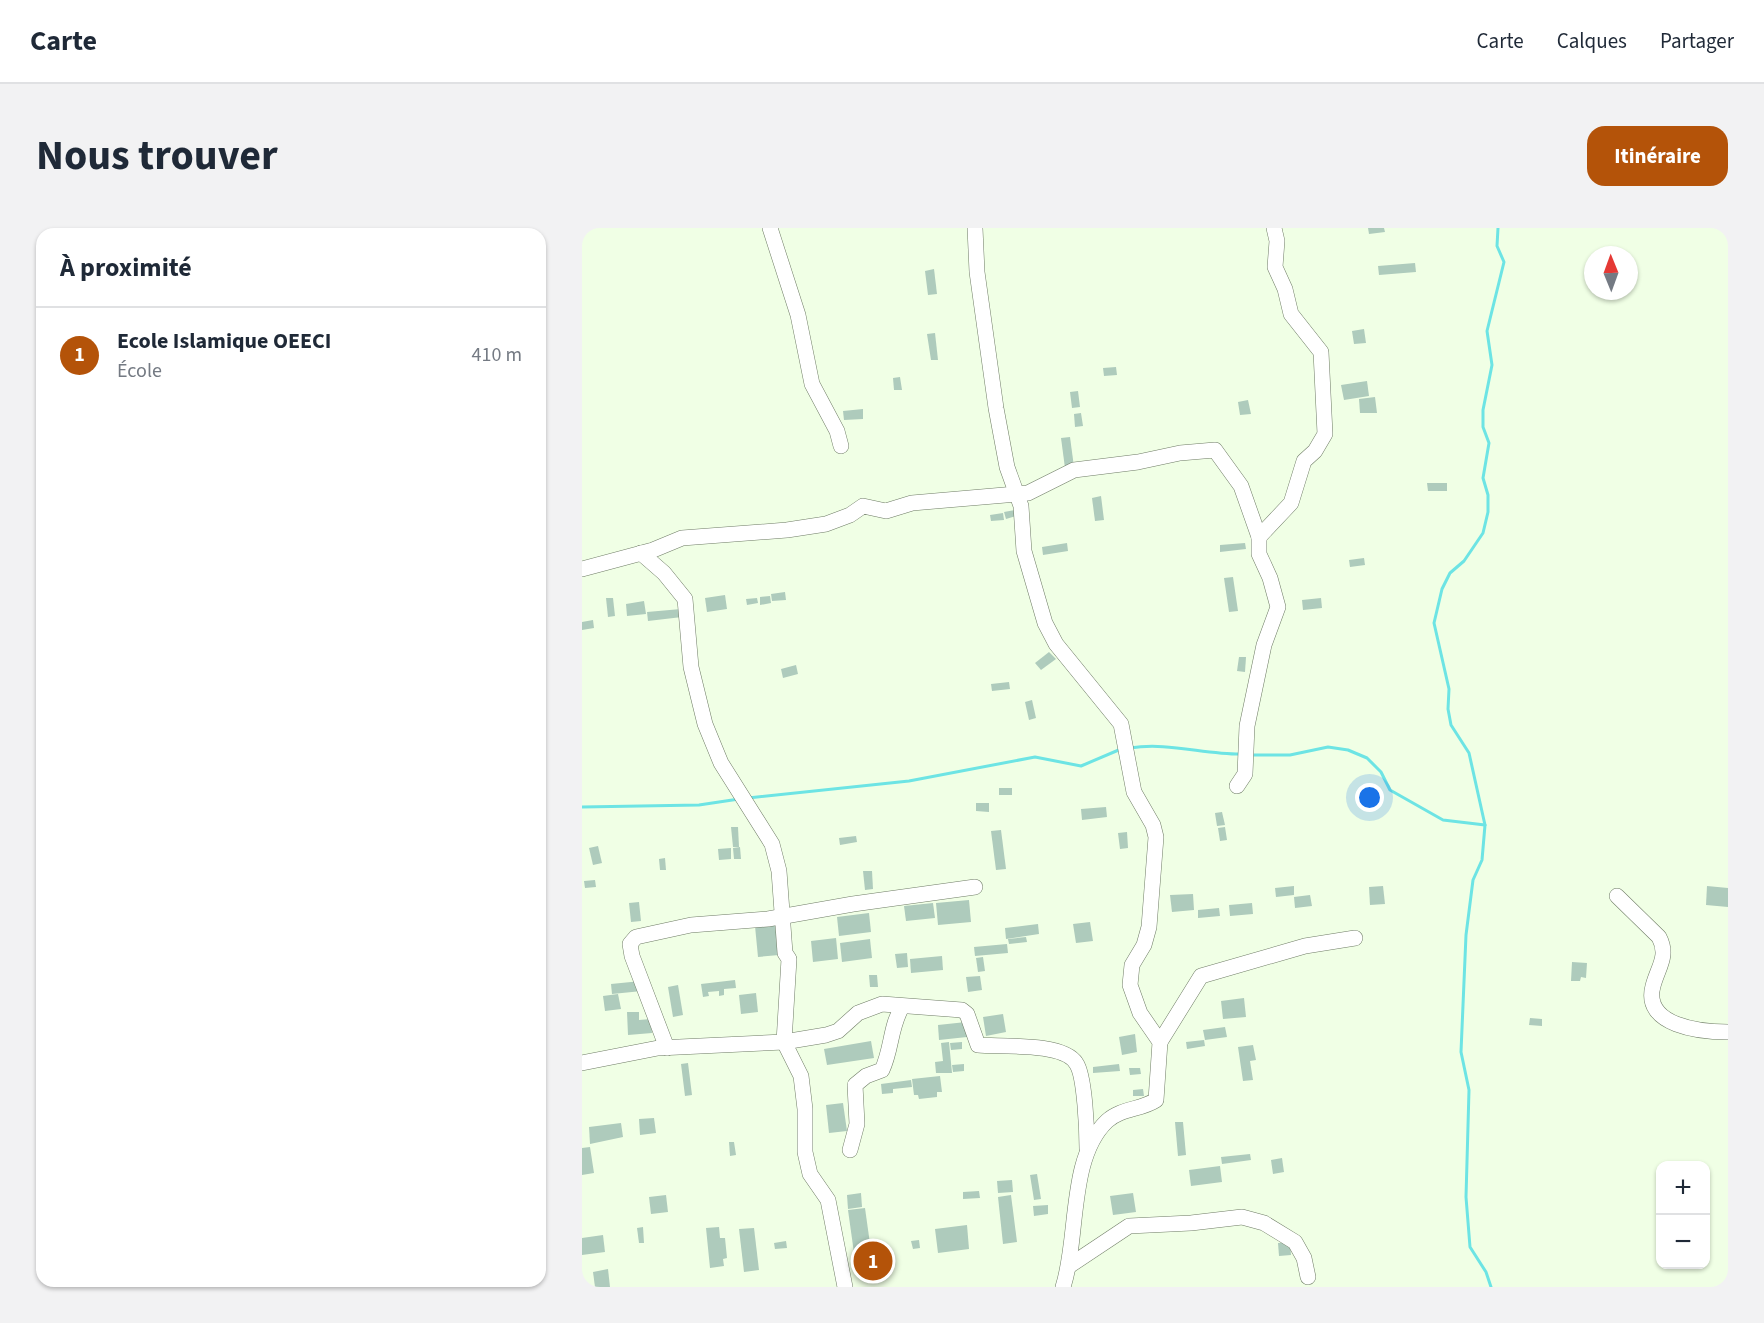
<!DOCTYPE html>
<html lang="fr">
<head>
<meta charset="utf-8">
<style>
  :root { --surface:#fff; --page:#f2f2f3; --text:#1f2937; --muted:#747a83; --line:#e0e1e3; --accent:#b45309 }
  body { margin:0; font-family:"Source Sans 3",sans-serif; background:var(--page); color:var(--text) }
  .controls { position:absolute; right:18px; bottom:18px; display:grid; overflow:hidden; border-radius:12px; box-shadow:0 2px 4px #0004 }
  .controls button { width:54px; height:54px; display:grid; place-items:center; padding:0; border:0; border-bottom:2px solid var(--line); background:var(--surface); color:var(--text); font:30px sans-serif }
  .compass { position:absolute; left:1002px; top:18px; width:54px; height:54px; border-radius:50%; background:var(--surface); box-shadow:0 2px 4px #0004; rotate:359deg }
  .you { position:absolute; left:788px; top:570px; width:21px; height:21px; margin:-15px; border:4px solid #fff; border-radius:50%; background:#1a73e8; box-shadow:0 0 0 9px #1a73e833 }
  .badge { display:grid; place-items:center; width:39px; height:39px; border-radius:50%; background:var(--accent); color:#fff; font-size:20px; font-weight:700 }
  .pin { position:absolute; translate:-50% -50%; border:3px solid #fff; box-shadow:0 2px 6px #0006 }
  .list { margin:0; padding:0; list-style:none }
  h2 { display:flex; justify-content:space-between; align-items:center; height:78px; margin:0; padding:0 24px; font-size:26px }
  h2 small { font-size:20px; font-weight:400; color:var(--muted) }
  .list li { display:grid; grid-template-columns:39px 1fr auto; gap:18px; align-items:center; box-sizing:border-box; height:96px; padding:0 24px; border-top:2px solid var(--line) }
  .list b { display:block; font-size:22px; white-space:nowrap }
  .list p { margin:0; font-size:20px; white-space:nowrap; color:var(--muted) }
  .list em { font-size:20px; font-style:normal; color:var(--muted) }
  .map { position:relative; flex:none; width:1146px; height:1059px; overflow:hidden; border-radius:18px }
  header { display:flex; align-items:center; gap:36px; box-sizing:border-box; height:84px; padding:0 30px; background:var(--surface); border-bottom:2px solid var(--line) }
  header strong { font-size:28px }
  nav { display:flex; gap:33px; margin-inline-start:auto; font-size:21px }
  .intro { display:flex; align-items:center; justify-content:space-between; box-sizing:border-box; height:144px; padding:0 36px }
  h1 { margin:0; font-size:42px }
  .button { padding:15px 27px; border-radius:18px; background:var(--accent); color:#fff; font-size:21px; font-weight:700 }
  main { display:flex; gap:36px; padding:0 36px }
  aside { flex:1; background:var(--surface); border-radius:18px; box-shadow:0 2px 4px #0004 }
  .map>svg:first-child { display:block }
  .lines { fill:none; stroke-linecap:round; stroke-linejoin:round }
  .stream { stroke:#6de4e4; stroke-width:3 }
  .building { fill:#aecbbc }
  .minor-casing { stroke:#6f7c66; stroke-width:16 }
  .minor { stroke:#fff; stroke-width:15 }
</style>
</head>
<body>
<header>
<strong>Carte</strong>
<nav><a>Carte</a><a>Calques</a><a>Partager</a></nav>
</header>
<div class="intro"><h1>Nous trouver</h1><a class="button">Itinéraire</a></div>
<main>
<aside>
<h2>À proximité<small></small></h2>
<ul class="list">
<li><span class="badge">1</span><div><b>Ecole Islamique OEECI</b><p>École</p></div><em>410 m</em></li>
</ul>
</aside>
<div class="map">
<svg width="1146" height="1059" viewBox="0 0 1146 1059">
  <rect width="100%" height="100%" fill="#f0ffe5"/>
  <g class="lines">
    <g class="stream">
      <path d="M548,520c37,-6 73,6 110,6"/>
      <polyline points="667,527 708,527 746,519 766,522 785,530 799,544 808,562 861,592 903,597"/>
      <polyline points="166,570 327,553 453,529 499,538 539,521"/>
      <polyline points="0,579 117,577 157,571"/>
      <polyline points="909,1059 904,1044 888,1019 884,969 887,862 879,824 884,707 891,652 900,632 903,597 887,525 869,497 866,481 867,461 852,395 860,361 868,345 882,333 901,305 906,284 906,267 901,250 907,215 901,199 901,182 910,137 905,103 922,34 915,18 916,0"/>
    </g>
  </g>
  <g class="building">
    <polygon points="786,0 802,0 803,4 787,6"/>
    <polygon points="833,35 834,44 797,47 796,38"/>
    <polygon points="352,41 355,66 346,67 343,43"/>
    <polygon points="782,101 784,115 772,116 770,103"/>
    <polygon points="353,105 356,132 349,132 345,106"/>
    <polygon points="534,139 535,147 522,148 521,140"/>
    <polygon points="318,149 320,162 312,162 311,150"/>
    <polygon points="785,153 787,168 762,172 759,157"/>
    <polygon points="496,163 498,179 490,180 488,164"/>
    <polygon points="793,169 795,185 778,185 777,171"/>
    <polygon points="666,172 669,186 658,187 656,174"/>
    <polygon points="281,181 281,191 262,192 261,183"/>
    <polygon points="499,185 501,198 493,199 492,186"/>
    <polygon points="488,209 492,239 483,240 479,210"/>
    <polygon points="845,255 865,255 865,263 846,263"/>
    <polygon points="519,268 522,292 513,293 510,270"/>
    <polygon points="433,282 434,288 424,291 422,284"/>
    <polygon points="421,285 422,292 409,293 408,287"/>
    <polygon points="485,315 486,323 461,327 460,319"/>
    <polygon points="663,315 664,321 638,324 638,317"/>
    <polygon points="782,330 783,337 768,339 767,332"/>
    <polygon points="651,349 656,383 647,384 642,350"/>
    <polygon points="203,364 204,372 190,373 189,366"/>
    <polygon points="143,367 145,381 125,384 123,370"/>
    <polygon points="188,368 189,375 178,377 178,369"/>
    <polygon points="24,370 31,370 33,388 26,389"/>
    <polygon points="175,370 176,375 165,377 164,371"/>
    <polygon points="739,370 740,380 721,382 720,372"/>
    <polygon points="62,373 64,386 45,388 44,376"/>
    <polygon points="99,381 100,389 66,393 65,384"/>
    <polygon points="11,392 12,400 0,402 0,394"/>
    <polygon points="467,424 474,431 459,442 453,435"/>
    <polygon points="657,429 664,429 663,444 655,443"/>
    <polygon points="214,437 216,446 201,450 199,441"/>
    <polygon points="427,454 428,461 410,463 409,456"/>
    <polygon points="450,472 454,490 447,492 443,474"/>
    <rect x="417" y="560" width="13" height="7"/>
    <polygon points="394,575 407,575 407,584 394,583"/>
    <polygon points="524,579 525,589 500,592 499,581"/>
    <polygon points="640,584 643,597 635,598 633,585"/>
    <polygon points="149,599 156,599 157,619 151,619"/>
    <polygon points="643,599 645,612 638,613 636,600"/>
    <polygon points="419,602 424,641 414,642 409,603"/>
    <polygon points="545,604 546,620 538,621 536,605"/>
    <polygon points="274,608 275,614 258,617 257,610"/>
    <polygon points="16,618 20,635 11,637 7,620"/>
    <polygon points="158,619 159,631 152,631 151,620"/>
    <polygon points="149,620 149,631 137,632 136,621"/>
    <polygon points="83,630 84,642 78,642 77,631"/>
    <polygon points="281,643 290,643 291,661 283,662"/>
    <polygon points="13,652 14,659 3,660 2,653"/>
    <polygon points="712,658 712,667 694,669 693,660"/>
    <polygon points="801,658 803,676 788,677 787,659"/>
    <polygon points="1125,658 1146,660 1146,679 1124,677"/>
    <polygon points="611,666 612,682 590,684 588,667"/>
    <polygon points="728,667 730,678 713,680 712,669"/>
    <polygon points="387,672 389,694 356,697 354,675"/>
    <polygon points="57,674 59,693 49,694 47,675"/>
    <polygon points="351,675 353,690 324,693 322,678"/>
    <polygon points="670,675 671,686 648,688 647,677"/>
    <polygon points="637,680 638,688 616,690 616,682"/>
    <polygon points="287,685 289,704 257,708 255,689"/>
    <polygon points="508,694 511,713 494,715 491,696"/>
    <polygon points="193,696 197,727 176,729 173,698"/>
    <polygon points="456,696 457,706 424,711 423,700"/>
    <polygon points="444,709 445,714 427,716 426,711"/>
    <polygon points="254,710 256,731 231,734 229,713"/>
    <polygon points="288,711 290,730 260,734 258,715"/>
    <polygon points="425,716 426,725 393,728 392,719"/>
    <polygon points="325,725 326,739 315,740 313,726"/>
    <polygon points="360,728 361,742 329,745 328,731"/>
    <polygon points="401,729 403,743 396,744 394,730"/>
    <polygon points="990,734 1005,735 1004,750 999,749 998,753 989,753"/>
    <polygon points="287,747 295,747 296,759 288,759"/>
    <polygon points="398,748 400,762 386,764 384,749"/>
    <polygon points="153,752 154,760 142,761 142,767 137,768 137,763 126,764 127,768 121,769 119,756"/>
    <polygon points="59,753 60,763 30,766 29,756"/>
    <polygon points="96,757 101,787 91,789 86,759"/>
    <polygon points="174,765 176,784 159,786 157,767"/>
    <polygon points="36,766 39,781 23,783 21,768"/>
    <polygon points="662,770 664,789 641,791 639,773"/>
    <polygon points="45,784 57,784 57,792 69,791 70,805 46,807"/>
    <polygon points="421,786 424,804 404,808 401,789"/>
    <polygon points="948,790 960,791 960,798 947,797"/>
    <polygon points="384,794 385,809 357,812 356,797"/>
    <polygon points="643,799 645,809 623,812 621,802"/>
    <polygon points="553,806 555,824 540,827 537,809"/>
    <polygon points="622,812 623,818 605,821 604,814"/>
    <polygon points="289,813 292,830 245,837 242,821"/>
    <polygon points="367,814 370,845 354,845 353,834 361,833 359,815"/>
    <polygon points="380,814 380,821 369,822 368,815"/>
    <polygon points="671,817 674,832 668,833 671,852 661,853 656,819"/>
    <polygon points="106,835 110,867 103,868 99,836"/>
    <polygon points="382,836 382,843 371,844 370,837"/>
    <polygon points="537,836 538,843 511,845 511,839"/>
    <polygon points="547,840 558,840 559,846 548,847"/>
    <polygon points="358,848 360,864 355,864 355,869 337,871 336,867 332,867 330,851"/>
    <polygon points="329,852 330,859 311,861 311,865 300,866 299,856"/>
    <polygon points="561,861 562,868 551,868 551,862"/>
    <polygon points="261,875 265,903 247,905 244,877"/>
    <polygon points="72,890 74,905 58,907 57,891"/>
    <polygon points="593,894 601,894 604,927 596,928"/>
    <polygon points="39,895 41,909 8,916 7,899"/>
    <polygon points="147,914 152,914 154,927 148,928"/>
    <polygon points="8,919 12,945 0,947 0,920"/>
    <polygon points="668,926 669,932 640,936 639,929"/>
    <polygon points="700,930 702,944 691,946 689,932"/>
    <polygon points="638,938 640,954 609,958 607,942"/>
    <polygon points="455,946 459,971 452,972 448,947"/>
    <polygon points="430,952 431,964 416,965 415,953"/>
    <polygon points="397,963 398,970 381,971 381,964"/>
    <polygon points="279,965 280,979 266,981 265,967"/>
    <polygon points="551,965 554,984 531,987 528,968"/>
    <polygon points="84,967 86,984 69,986 67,969"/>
    <polygon points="429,967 435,1014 421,1016 416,969"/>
    <polygon points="466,977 466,986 452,988 451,978"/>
    <polygon points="283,980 289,1023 272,1025 266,982"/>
    <polygon points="385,997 387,1021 356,1025 353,1001"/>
    <polygon points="61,999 62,1015 57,1015 55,1000"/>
    <polygon points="137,999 138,1010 143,1010 145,1030 141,1031 142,1038 128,1040 124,1000"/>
    <polygon points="172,1000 177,1042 162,1044 157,1001"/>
    <polygon points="21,1007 23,1024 0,1027 0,1010"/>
    <polygon points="337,1012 338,1020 331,1021 329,1013"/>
    <polygon points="204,1013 205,1020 193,1021 192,1015"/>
    <polygon points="708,1014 709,1027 697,1028 696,1015"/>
    <polygon points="26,1041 28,1059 13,1059 11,1044"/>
  </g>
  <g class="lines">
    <defs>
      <g id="minor">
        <polyline points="188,0 216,87 230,156 255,203 259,218"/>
        <path d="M393,0l2,44 19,136 11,59 14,39 3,45 21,72 11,21 65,80 13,68 19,33 3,12 -7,90 -5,18 -12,20 -2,20 10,28 20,29 -4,58c-15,10 -35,8 -49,21 -39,37 -28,117 -44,166"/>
        <polyline points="59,325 82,345 103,371 109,439 123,496 139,535 190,616 197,643 203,725 207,731 202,814 219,848 223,881 223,924 228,946 246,972 263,1059"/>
        <polyline points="0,341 71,322 100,310 205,302 244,296 268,287 281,278 304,283 330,275 446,265 492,242 556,234 598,225 633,222 659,258 677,309 709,275 722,233 733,223 743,206 739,124 709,86 703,61 693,39 695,13 692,0"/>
        <polyline points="655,558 663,546 665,498 682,417 696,379 688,350 677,326 677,309"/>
        <path d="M1035,668l42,41c10,19 -1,30 -6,49 -11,40 48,46 75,46"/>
        <polyline points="578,814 619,748 723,718 773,710"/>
        <polyline points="85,820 50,728 48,716 54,709 109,697 186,691 271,676 393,659"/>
        <path d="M0,835l76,-15 126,-6 42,-7 12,-4 20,-18 24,-9 80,6 5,4 11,31c22,2 85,-3 98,18 9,12 11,69 11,86"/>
        <path d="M268,922l7,-26 -2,-39 11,-9 16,-6c10,-21 8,-43 20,-63"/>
        <polyline points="487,1038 547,998 609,995 660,989 682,995 713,1014 722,1030 726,1049"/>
      </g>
    </defs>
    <use href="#minor" class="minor-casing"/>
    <use href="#minor" class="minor"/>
  </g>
</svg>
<div class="controls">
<button>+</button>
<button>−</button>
</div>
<svg class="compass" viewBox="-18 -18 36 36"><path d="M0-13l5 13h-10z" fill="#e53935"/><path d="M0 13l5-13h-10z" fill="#747a83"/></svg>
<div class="you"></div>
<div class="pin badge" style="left:291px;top:1033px">1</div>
</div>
</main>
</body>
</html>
